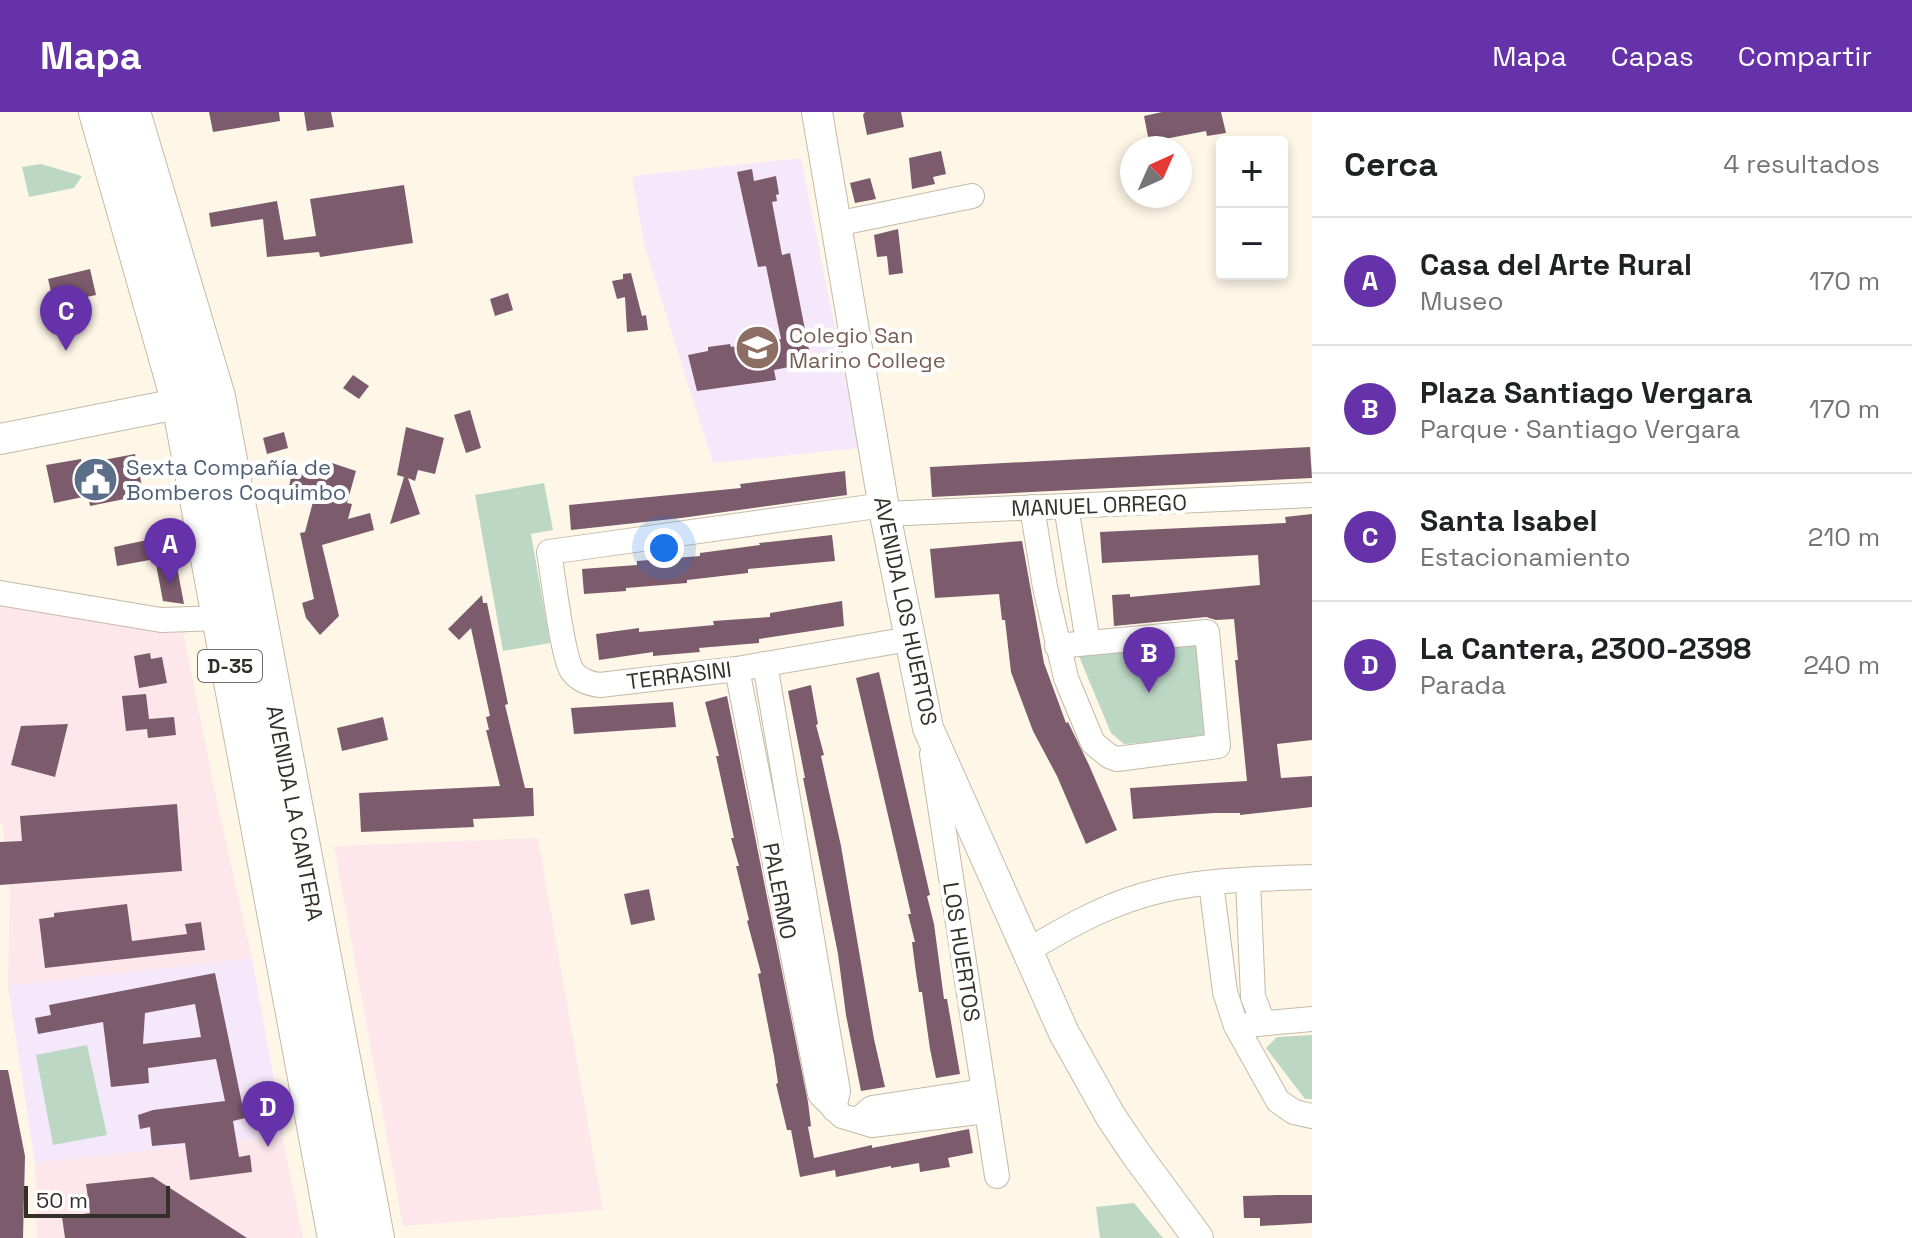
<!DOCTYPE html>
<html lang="es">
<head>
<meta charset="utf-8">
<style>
  :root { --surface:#fff; --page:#f2f2f2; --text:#202124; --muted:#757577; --line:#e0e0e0; --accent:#6632a9 }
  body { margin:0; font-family:"Space Grotesk",sans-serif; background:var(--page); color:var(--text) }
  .controls { position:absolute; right:24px; top:24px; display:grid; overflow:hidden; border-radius:8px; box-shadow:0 4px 12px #0003 }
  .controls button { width:72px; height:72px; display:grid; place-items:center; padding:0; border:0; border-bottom:2px solid var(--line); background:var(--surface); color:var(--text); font:40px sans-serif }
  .compass { position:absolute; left:1120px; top:24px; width:72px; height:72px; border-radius:50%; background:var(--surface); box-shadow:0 4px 12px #0003; rotate:45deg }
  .scale { position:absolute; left:24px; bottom:20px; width:146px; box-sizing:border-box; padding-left:8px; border:4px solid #343029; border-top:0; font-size:22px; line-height:28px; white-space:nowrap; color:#343029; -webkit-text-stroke:6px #fff; paint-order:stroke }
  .you { position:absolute; left:664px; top:436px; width:28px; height:28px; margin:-20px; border:6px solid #fff; border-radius:50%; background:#1a73e8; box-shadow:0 0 0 12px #1a73e833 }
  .badge { display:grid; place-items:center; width:52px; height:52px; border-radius:50%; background:var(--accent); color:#fff; font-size:26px; font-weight:700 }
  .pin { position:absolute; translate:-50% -66px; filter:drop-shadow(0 2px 4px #0008) }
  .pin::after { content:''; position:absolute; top:42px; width:28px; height:24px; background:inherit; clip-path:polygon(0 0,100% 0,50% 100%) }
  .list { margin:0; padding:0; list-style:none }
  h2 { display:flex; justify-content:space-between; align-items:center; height:104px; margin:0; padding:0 32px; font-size:34px }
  h2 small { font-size:26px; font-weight:400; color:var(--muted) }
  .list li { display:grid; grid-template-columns:52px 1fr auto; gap:24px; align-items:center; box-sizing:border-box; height:128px; padding:0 32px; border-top:2px solid var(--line) }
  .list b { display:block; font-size:30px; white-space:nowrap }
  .list p { margin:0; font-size:26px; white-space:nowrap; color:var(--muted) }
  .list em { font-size:26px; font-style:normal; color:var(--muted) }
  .map { position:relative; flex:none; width:1312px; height:1126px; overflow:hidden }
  header { display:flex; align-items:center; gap:48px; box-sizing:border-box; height:112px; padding:0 40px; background:var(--accent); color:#fff }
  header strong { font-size:38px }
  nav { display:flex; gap:44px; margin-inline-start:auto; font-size:28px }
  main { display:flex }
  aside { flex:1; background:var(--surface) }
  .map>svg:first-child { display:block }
  .industrial { fill:#fde7eb }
  .education { fill:#f6e8fb }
  .green { fill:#bdd7c5 }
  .building { fill:#7c5b6c; fill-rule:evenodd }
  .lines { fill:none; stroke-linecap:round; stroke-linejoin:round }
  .minor-casing { stroke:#c3baa8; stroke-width:26 }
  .tertiary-casing { stroke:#c3baa8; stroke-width:32 }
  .trunk-casing { stroke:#c3baa8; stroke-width:40 }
  .minor { stroke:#fff; stroke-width:24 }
  .tertiary { stroke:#fff; stroke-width:30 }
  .trunk { stroke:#fff; stroke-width:38 }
  .labels { text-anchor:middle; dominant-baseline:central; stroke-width:8; stroke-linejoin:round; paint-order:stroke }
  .shield { fill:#fff; stroke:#716e69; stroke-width:2 }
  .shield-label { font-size:20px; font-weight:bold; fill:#343029 }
  .education-label { font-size:22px; fill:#785e54; stroke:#fff; text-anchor:start }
  .service-label { font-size:22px; fill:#4e5e75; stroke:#fff; text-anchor:start }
  .street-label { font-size:22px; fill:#343029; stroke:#fff }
</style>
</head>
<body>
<header>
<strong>Mapa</strong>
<nav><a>Mapa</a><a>Capas</a><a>Compartir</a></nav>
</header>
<main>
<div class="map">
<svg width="1312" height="1126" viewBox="0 0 1312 1126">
  <rect width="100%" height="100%" fill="#fef7e8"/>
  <g class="industrial">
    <polygon points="0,490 183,518 214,676 252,846 260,912 303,1126 37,1126 35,1050 8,874 10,780 3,713 0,713"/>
    <polygon points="538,726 603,1098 403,1114 334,734"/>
  </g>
  <g class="education">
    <polygon points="801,46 859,336 713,351 645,136 632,64"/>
    <polygon points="252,846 284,1024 35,1051 8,874"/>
  </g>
  <g class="green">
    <polygon points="41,52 82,64 74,76 29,85 22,55"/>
    <polygon points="544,371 553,418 531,422 550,531 503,539 475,383"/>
    <polygon points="1196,532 1210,625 1124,632 1111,621 1078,542"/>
    <polygon points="1312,923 1312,987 1305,987 1266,936 1277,925"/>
    <polygon points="87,933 107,1023 53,1033 36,943"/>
    <polygon points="1134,1091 1163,1126 1100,1126 1096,1095"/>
  </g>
  <g class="building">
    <polygon points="209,0 279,0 280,9 213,20"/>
    <polygon points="304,0 331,0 334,15 307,19"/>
    <polygon points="865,0 901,0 904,15 867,23 863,3"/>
    <polygon points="1162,0 1221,0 1226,21 1207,24 1206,19 1149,30 1144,4"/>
    <polygon points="941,39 946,62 933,65 935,72 912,77 909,46"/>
    <polygon points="752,57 754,69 776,64 779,82 776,83 777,89 772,90 782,143 790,141 810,243 792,246 794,254 774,258 776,268 697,279 688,243 708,239 708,235 730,232 731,235 781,227 766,154 758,155 737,60"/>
    <polygon points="870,66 876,87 855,91 850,71"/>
    <polygon points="404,73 413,131 320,145 319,140 267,145 263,107 211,115 209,101 277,89 284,128 316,124 310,87"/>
    <polygon points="898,117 903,161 889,163 887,144 877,145 874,123"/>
    <polygon points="90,157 96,183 54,192 48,167"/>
    <polygon points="631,161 642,204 646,203 648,218 627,220 625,185 617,187 612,169 623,167 623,162"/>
    <polygon points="508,181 513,198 495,204 490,187"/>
    <polygon points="353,263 369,274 359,287 343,276"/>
    <polygon points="470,298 481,336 466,341 454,303"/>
    <polygon points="406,315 444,326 435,362 418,358 415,369 408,366 420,402 390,412 404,365 397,363"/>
    <polygon points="284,320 288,336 267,342 263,326"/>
    <polygon points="1310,335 1312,366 932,385 930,355"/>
    <polygon points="135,342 144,383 90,394 88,384 54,391 46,353 81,347 82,352"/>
    <polygon points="332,351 356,359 347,391 352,392 348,407 370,401 374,418 322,433 339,504 320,523 306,506 302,491 314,487 300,421 305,420 314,386 288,380 292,360 327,368"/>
    <polygon points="845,359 847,383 681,406 571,418 569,393 741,376 740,372"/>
    <polygon points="1312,402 1312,628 1277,632 1281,666 1312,664 1312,695 1240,703 1240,701 1214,701 1133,707 1130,676 1247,669 1235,548 1238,548 1234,507 1216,508 1206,505 1114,514 1112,483 1130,482 1130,485 1260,473 1258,443 1102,451 1100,420 1286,411 1285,405"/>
    <polygon points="171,423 184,492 163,489 155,447 117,454 114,435"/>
    <polygon points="832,423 835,449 748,457 748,461 687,468 687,471 626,476 626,479 584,482 582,457 637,453 637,449 700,444 700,441 760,433 759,431"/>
    <polygon points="1022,429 1044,551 1066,611 1068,610 1089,653 1117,718 1086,732 1057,664 1033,619 1011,560 1005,508 1002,508 999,482 935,486 930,437"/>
    <polygon points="482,483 483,491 487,491 508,592 505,593 525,676 533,676 534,704 473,707 474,715 361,720 359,681 500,674 486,618 489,618 486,605 490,604 471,516 459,528 448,517"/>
    <polygon points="842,489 844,514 759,527 759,531 699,536 700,540 653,544 653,540 599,548 596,522 639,516 639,520 714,513 713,509 770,505 770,501"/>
    <polygon points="150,541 151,547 162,545 167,571 139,576 134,544"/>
    <polygon points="879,560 930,783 927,784 934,812 944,887 947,887 960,962 936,966 930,937 922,880 919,880 916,861 912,830 915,830 908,802 911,802 856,566"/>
    <polygon points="811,573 818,612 816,613 824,643 821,644 841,734 874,927 885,975 861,979 846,903 838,842 803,666 805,666 788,579"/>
    <polygon points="146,582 149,607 174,605 176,623 148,626 147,617 126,619 122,584"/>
    <polygon points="727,584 808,990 811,1014 808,1015 814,1046 872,1033 872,1036 969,1017 973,1041 948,1046 950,1055 920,1060 919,1051 891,1056 891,1054 836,1065 835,1058 800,1065 791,1018 787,1018 776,972 778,971 774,944 758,862 761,861 747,809 749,808 736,754 739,754 731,726 734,726 716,644 719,644 705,590"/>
    <polygon points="673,590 676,615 574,622 571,596"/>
    <polygon points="383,605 388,628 342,639 337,616"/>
    <polygon points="68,612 55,665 11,653 21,614"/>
    <polygon points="177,692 182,759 0,773 0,730 22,729 20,704"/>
    <polygon points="649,777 655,808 631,813 624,782"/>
    <polygon points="127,792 132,829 187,822 185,812 201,810 205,838 45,856 39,807 54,805 54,801"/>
    <path d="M215,861l30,145 -12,3 6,36 11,-2 2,17 -62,8 -5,-37 -33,3 -2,-19 -10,2 -2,-14 15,-5 72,-9 -9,-42 -68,9 1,15 -38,4 -8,-65 -65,12 -3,-16 16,-3 -2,-10zM195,892l6,33 -58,7 2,-31z"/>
    <polygon points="0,958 8,958 25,1044 23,1126 0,1126"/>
    <polygon points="153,1065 247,1126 65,1126 62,1105 90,1101 86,1072"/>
    <polygon points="1277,1083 1312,1083 1312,1111 1260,1114 1260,1106 1244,1106 1243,1084"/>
  </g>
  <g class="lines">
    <defs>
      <g id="minor">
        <polyline points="836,112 972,84"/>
        <path d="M884,393l-335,47c4,23 13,103 23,119 7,9 17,13 28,14l137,-16 172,-30"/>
        <polyline points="1066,394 1088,530"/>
        <polyline points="1032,395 1045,475 1066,566 1093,631 1109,644 1117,647 1218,634 1207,520 1057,534"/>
        <polyline points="885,402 1312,383"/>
        <polyline points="0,481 161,508 221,506"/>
        <polyline points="765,552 838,979 834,997"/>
        <polyline points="737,557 820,982 842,1004 872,1013 986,999"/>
        <polyline points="932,642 997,1064"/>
        <polyline points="1248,768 1253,885 1263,910"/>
        <polyline points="1211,771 1225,880 1236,914 1278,989 1294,1000 1312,1004"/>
        <path d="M1027,839c43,-26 86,-50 136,-61 48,-11 100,-11 149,-13"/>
        <polyline points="1246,913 1312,907"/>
        <polyline points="859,1007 872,996 983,979"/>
      </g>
      <g id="tertiary">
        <polyline points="817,0 885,402 928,616 1064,921 1111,1005 1136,1042 1198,1126"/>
        <polyline points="0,327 202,287"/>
      </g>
      <g id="trunk">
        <polyline points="98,0 181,291 337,1126"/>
        <polyline points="131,0 216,285 375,1126"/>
      </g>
    </defs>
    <use href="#minor" class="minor-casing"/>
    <use href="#tertiary" class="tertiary-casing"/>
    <use href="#trunk" class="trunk-casing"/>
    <use href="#minor" class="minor"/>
    <use href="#tertiary" class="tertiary"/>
    <use href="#trunk" class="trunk"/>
  </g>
  <defs>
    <symbol id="school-disc" viewBox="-11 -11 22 22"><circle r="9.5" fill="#8d6e63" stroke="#fff"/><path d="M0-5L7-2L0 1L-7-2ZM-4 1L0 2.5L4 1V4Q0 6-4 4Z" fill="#fff"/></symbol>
    <symbol id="civic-disc" viewBox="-11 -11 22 22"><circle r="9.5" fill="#5c6f8a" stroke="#fff"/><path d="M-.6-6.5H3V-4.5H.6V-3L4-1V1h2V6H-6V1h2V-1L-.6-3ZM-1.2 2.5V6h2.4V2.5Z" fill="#fff"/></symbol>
  </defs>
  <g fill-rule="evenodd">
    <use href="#school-disc" x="732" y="210" width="51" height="51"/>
    <use href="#civic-disc" x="70" y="342" width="51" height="51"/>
  </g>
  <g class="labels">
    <rect class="shield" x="198" y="538" width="64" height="32" rx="6"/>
    <g class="shield-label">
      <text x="230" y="554">D-35</text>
    </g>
    <g class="education-label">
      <text x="789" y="223">Colegio San<tspan x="789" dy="25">Marino College</tspan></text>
    </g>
    <g class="service-label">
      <text x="126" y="355">Sexta Compañía de<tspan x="126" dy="25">Bomberos Coquimbo</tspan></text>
    </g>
    <g class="street-label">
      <text transform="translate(1099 393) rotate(-2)">MANUEL ORREGO</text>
      <text transform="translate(906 499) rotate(78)">AVENIDA LOS HUERTOS</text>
      <text transform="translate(679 563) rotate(-7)">TERRASINI</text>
      <text transform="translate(295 701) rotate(79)">AVENIDA LA CANTERA</text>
      <text transform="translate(780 779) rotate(79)">PALERMO</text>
      <text transform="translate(962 840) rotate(81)">LOS HUERTOS</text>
    </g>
  </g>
</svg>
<div class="controls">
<button>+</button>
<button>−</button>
</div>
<svg class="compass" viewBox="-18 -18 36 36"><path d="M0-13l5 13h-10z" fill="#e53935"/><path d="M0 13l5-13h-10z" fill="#757577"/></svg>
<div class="scale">50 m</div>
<div class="you"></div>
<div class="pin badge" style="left:170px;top:472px">A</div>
<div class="pin badge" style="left:1149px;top:581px">B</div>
<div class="pin badge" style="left:66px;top:239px">C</div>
<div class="pin badge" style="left:268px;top:1035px">D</div>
</div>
<aside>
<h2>Cerca<small>4 resultados</small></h2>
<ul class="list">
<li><span class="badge">A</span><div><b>Casa del Arte Rural</b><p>Museo</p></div><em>170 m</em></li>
<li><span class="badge">B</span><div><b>Plaza Santiago Vergara</b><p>Parque · Santiago Vergara</p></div><em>170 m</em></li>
<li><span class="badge">C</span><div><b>Santa Isabel</b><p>Estacionamiento</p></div><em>210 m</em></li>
<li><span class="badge">D</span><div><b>La Cantera, 2300-2398</b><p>Parada</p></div><em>240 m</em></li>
</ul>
</aside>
</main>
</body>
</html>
